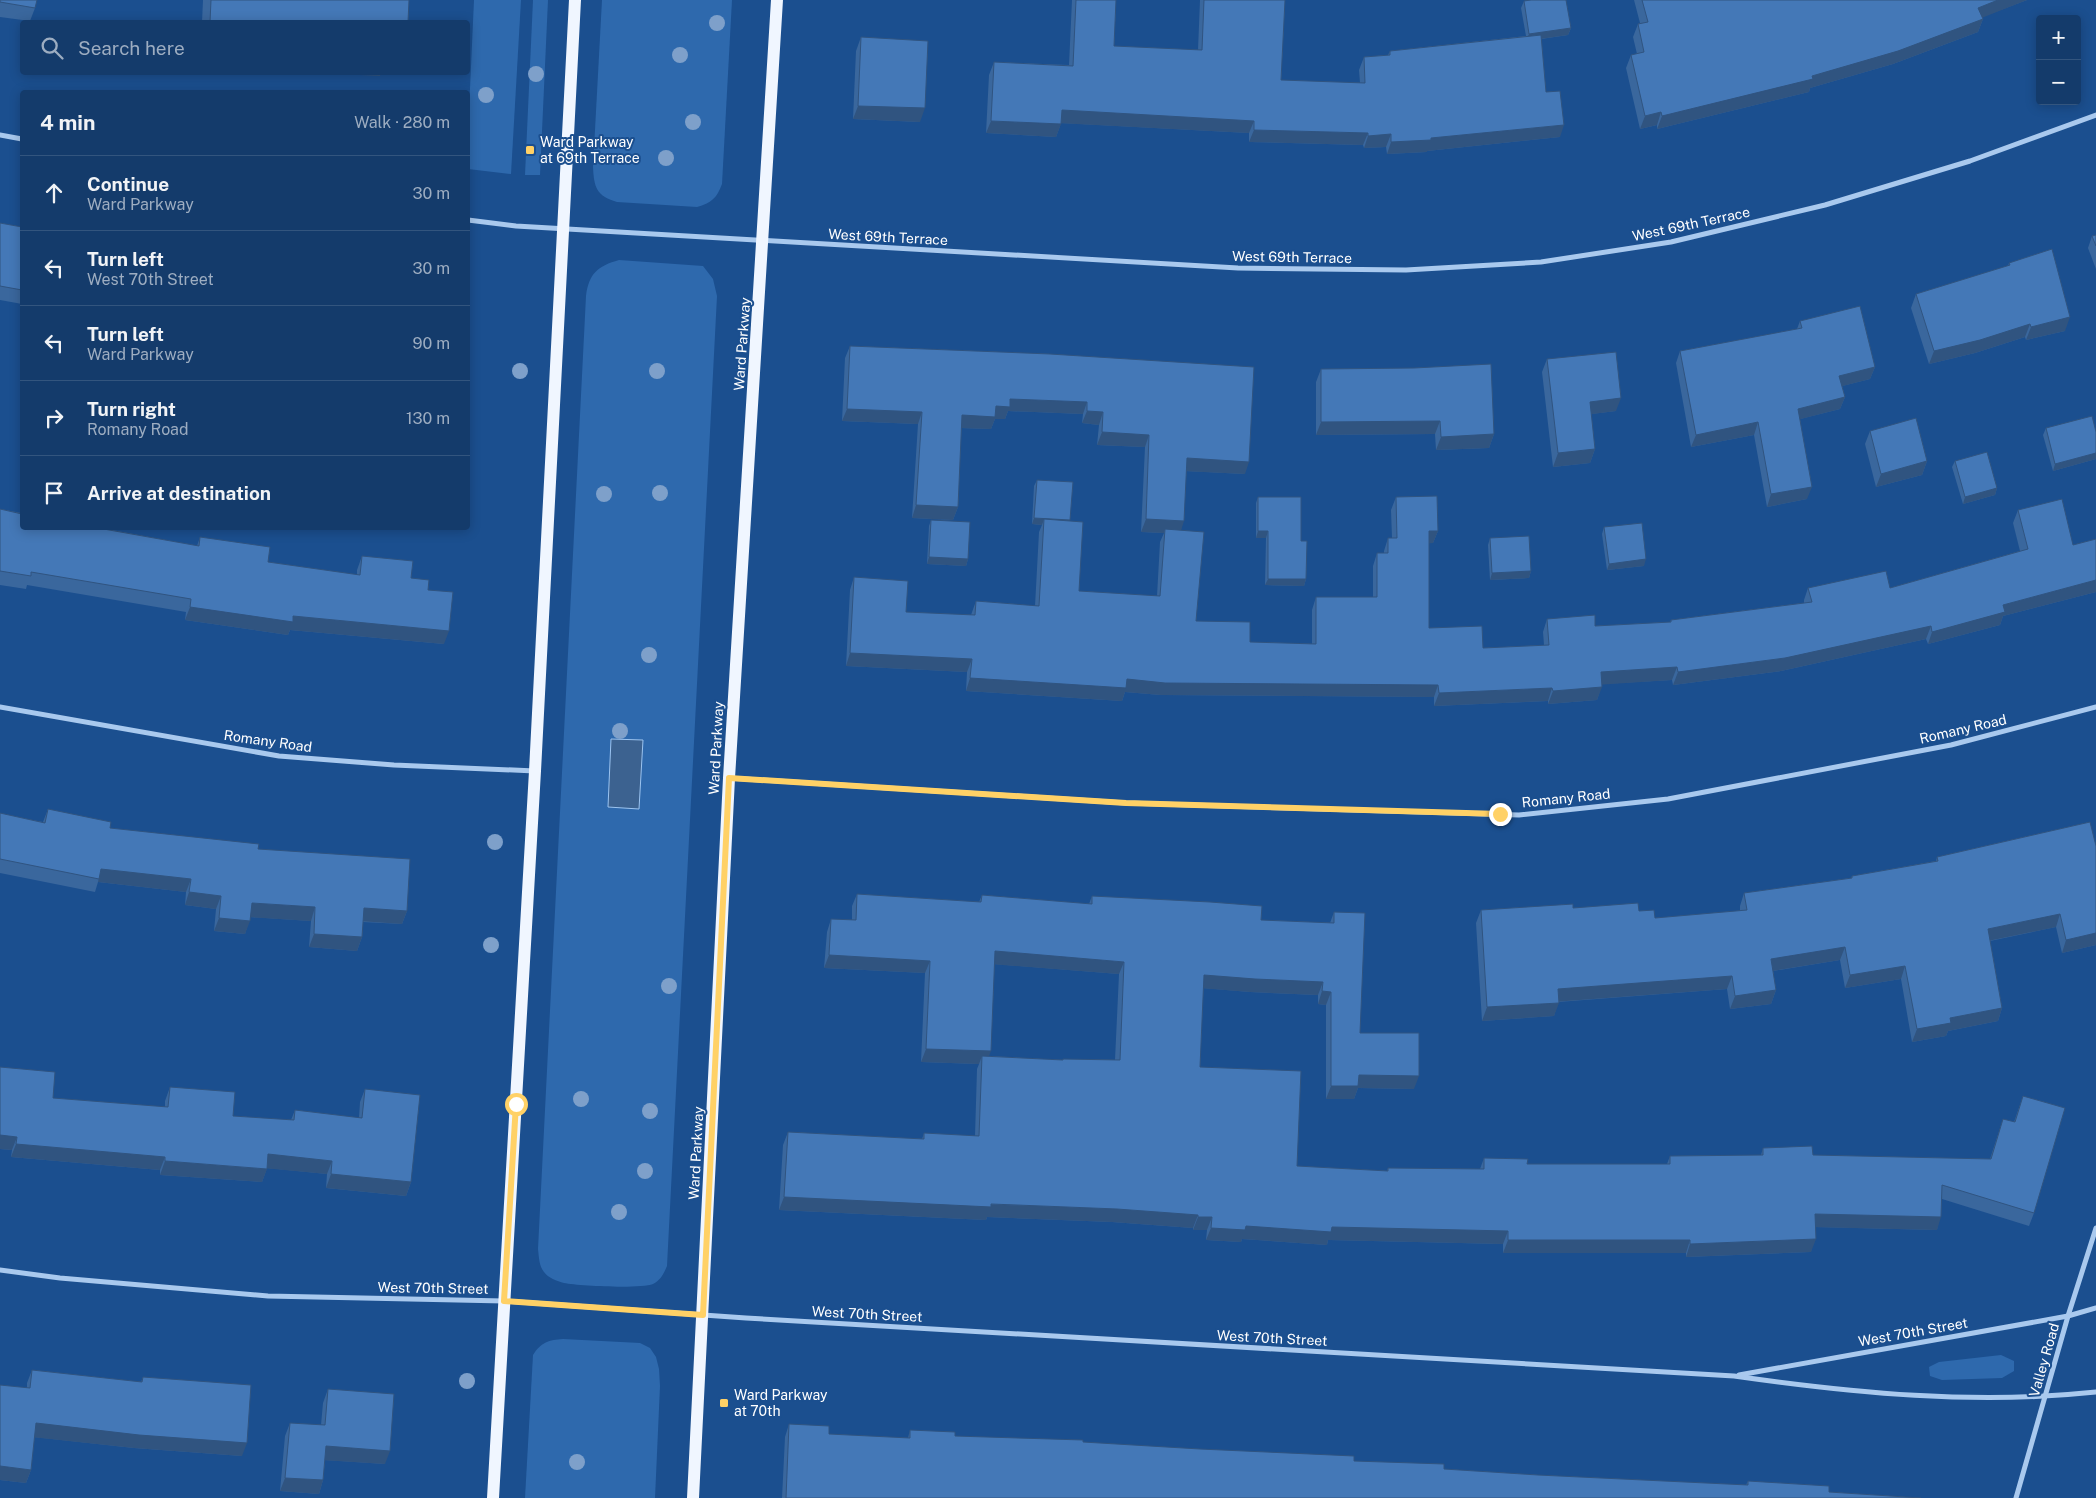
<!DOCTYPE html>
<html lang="en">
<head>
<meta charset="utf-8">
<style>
  :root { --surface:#143b6b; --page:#1d4271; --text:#f1f3f6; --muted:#9dadc1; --line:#33557e }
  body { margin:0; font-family:"Public Sans",sans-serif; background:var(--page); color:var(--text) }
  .controls { position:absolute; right:15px; top:15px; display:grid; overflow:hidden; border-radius:5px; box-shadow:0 2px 12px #0003 }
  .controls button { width:45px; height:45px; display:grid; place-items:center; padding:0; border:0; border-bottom:1px solid var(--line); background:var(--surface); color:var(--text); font:25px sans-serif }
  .stop { position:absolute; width:15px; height:15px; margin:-11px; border:4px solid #ffd166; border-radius:50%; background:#fff }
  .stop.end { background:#ffd166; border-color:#fff; box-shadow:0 1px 5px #0008 }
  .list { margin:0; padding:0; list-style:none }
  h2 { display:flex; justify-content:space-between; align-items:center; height:65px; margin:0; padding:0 20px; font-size:21px }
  h2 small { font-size:16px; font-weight:400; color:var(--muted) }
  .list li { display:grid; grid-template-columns:32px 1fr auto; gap:15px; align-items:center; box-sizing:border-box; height:75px; padding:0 20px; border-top:1px solid var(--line) }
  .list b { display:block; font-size:19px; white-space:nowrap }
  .list p { margin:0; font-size:16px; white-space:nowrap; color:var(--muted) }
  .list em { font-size:16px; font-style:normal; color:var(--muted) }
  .icon { flex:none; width:28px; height:28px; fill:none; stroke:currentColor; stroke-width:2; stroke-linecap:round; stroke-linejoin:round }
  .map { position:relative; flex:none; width:2096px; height:1498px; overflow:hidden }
  .search { position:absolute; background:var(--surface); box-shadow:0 2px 12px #0003; left:20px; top:20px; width:450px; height:55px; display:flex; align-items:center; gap:12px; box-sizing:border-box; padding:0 18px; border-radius:5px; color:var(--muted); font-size:19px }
  .panel { position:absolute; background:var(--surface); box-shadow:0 2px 12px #0003; left:20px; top:90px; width:450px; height:440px; border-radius:5px }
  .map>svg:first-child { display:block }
  .green { fill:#2e69ad }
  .water { fill:#3c6290; stroke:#9cc4f0 }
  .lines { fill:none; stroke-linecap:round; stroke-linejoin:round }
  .minor { stroke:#a9c9ee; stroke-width:5 }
  .primary { stroke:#f0f6ff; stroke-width:12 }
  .tree { fill:#7ea0ca }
  .wall { fill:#3a679d; fill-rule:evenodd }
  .shaded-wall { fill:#305480 }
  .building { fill:#4478b7; stroke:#305480 }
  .route { stroke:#ffd166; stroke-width:6 }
  .poi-dot { fill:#ffd166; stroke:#1b4f8f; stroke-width:2 }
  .labels { text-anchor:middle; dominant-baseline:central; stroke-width:4; stroke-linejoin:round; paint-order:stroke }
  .poi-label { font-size:14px; fill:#fff; stroke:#1b4f8f; text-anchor:start }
  .street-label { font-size:14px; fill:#fff; stroke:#1b4f8f }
</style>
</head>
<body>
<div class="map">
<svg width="2096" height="1498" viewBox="0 0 2096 1498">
  <rect width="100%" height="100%" fill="#1b4f8f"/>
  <g class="green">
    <polygon points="474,0 521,0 511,174 468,169 468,133"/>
    <polygon points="533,0 548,0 540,175 525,175"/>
    <path d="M602,0h130l-10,184c-5,14 -11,19 -25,23l-80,-5c-21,-6 -23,-15 -24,-35z"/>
    <path d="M619,260l84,6 10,13 4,17 -50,970c-3,7 -6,14 -14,18 -13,5 -74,2 -89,-1 -7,-2 -16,-5 -20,-11 -5,-6 -5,-15 -6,-23l48,-953c3,-23 12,-30 33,-36z"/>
    <path d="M563,1339l77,4 10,5 6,9 3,12 1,17 -5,112h-130l8,-143c8,-13 16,-15 30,-16z"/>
    <polygon points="2001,1355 2014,1361 2014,1371 2002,1378 1942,1380 1930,1376 1929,1367 1939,1362"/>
  </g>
  <polygon class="water" points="611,739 643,740 639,809 608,807"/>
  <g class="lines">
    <g class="minor">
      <polyline points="0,135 22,139"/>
      <polyline points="468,220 516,226 1238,268 1406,270 1541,262 1671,242 1825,205 1970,161 2096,115"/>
      <polyline points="0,707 279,756 394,765 535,771"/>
      <polyline points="729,778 1126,803 1519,815 1668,799 1951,745 2096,707"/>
      <path d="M0,1270l60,8 208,18 236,5 242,17 988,58c120,17 241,29 362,16"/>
      <polyline points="1739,1375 2068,1316 2096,1308"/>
      <polyline points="2016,1498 2068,1316 2096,1228"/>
    </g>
    <g class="primary">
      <polyline points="493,1498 535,771 575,0"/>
      <polyline points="693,1498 729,778 777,0"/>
    </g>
  </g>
  <g class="tree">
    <circle cx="717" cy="23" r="8"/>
    <circle cx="680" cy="55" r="8"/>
    <circle cx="536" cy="74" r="8"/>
    <circle cx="486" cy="95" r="8"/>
    <circle cx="693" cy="122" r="8"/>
    <circle cx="666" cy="158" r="8"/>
    <circle cx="520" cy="371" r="8"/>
    <circle cx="657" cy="371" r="8"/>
    <circle cx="660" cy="493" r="8"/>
    <circle cx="604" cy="494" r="8"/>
    <circle cx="649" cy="655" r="8"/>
    <circle cx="620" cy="731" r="8"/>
    <circle cx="495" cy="842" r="8"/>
    <circle cx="491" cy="945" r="8"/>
    <circle cx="669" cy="986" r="8"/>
    <circle cx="581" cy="1099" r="8"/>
    <circle cx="650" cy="1111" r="8"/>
    <circle cx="645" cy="1171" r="8"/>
    <circle cx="619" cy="1212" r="8"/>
    <circle cx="467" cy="1381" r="8"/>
    <circle cx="577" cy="1462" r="8"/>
  </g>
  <g class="wall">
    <polygon points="0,0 35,8 30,21 0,17"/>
    <polygon points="203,0 409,0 408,22 202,22"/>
    <polygon points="1072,0 1116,0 1114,46 1198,50 1200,0 1285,0 1281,80 1360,83 1359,70 1364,57 1388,55 1390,51 1526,36 1521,8 1524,1 1571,28 1568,35 1541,39 1546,92 1560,137 1427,151 1427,152 1387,154 1386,147 1364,148 1363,145 1249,142 1249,133 1061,123 1056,137 986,133 989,75 994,62 1069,65"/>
    <polygon points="1634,0 2027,0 1982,17 1983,19 1978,32 1893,64 1810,88 1809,92 1657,129 1657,125 1640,129 1626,68 1631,55 1637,54 1633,37 1638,24 1640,23"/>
    <polygon points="861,37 920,122 853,119 856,51"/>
    <polygon points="0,223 22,227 22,304 0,300"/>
    <polygon points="2096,235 2096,269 2088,248 2092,236"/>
    <polygon points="2009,263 2065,331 2026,340 2025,337 1975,353 1929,364 1911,308 1916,294 2008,266"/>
    <polygon points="1800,321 1875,367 1870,379 1842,386 1845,397 1840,409 1800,419 1807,499 1767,507 1754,435 1691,447 1676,363 1680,351 1797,329"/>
    <polygon points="850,346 1050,354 1245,474 1186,471 1181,530 1196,621 1250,642 1312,644 1312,610 1316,597 1373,597 1373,566 1377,553 1384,553 1384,551 1388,538 1392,538 1391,510 1396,497 1438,531 1433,543 1429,543 1429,628 1483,648 1544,645 1543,632 1547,619 1595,626 1670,622 1671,620 1804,603 1804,600 1808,588 1890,588 2020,551 2013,523 2018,510 2073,545 2096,539 2096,592 2003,616 2000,625 1928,644 1926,639 1781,671 1673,685 1672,680 1602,684 1597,700 1548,704 1548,701 1434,706 1434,697 1161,695 1125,692 1122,701 966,691 967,672 846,666 850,590 854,577 906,612 971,615 976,601 1035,606 1039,532 1042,525 1032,524 1034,486 1037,480 1070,521 1079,591 1157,596 1160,542 1164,533 1141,532 1145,447 1097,445 1099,425 1082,423 1083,414 1008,411 1005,419 995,419 991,429 961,428 958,507 953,520 912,518 918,424 842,421 845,358"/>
    <polygon points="1547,359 1616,411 1591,414 1595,449 1590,463 1553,467 1542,372"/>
    <polygon points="1321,369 1494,434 1489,448 1436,450 1435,434 1316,435 1316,382"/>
    <polygon points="2046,428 2096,432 2096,459 2053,471 2043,435"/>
    <polygon points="1870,431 1927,461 1922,475 1876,487 1865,444"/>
    <polygon points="1955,461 1997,488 1995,495 1963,504 1952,467"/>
    <polygon points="1258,497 1301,541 1306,579 1304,586 1265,585 1266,538 1256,538 1256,503"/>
    <polygon points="0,509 197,546 200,537 268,562 357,575 357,570 362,556 411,578 428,590 444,644 290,630 288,635 185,620 186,612 27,585 26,589 0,585"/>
    <polygon points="931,520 968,559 966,566 927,564 929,526"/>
    <polygon points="1604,527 1644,566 1607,570 1602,534"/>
    <polygon points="1490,538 1531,571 1529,578 1490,580 1488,545"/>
    <polygon points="48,809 110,828 258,849 407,911 402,924 363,922 362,937 357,951 309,947 311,921 250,917 245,934 214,931 216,909 185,905 186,892 98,882 95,892 0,873 0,814 43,822"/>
    <polygon points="2090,822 2096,945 2062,953 2056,927 1990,941 2002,1008 1998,1021 1948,1031 1946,1036 1912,1042 1901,979 1845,988 1840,960 1773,971 1776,990 1771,1004 1730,1009 1727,989 1558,1002 1554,1016 1482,1021 1476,923 1481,910 1573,908 1639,911 1655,918 1740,911 1740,906 1744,893 1851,878 1852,876 1936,861 1937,857"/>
    <path d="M857,894l122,8 3,-7 107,9 3,-8 169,24 69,3 4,-11 26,121 54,56 -56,-1 -4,11h-28v-94l-8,-1v-9l-68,-3 -47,-4 -3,79 97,99 90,5 1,-3 92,1 4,-11 43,6h140l3,-8 91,-1 2,-7 50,7 177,4 13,-40 11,3 9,-26 11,117 -5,13 -87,-27 -5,31 -122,-3 -4,25 -125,5v-4h-183v-9l-175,-4 -1,5 -85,-6 -1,3 -35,-2 1,-10h-14v-2l-81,-6 -125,-5 -1,3 -207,-10 4,-65 5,-13 134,7 2,-6 51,3 2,-67 2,-5 -58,-2 4,-89 -101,-5 3,-36 4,-13 21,1v-14zM994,964l125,10 -4,86 -52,-1 -1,1 -73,-4z"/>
    <polygon points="170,1087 233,1116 291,1120 295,1110 359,1118 360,1102 365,1089 411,1182 406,1196 326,1188 327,1174 267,1168 262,1182 160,1175 160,1170 11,1157 12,1150 0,1149 53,1098 165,1107 165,1101"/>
    <polygon points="32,1370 141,1382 143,1377 242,1456 134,1448 34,1437 31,1470 26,1483 0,1480 0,1385 27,1388 27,1383"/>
    <polygon points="328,1389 385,1464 325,1460 323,1480 319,1494 280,1491 285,1436 290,1423 321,1425 323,1403"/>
    <polygon points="789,1424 829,1434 908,1438 910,1430 955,1436 1083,1442 1354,1461 1444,1469 1538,1475 1746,1485 1748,1481 1829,1492 1921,1498 782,1498 785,1437"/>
  </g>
  <g class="shaded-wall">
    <polygon points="1998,0 2027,0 1974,21 1978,8"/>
    <polygon points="1983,19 1978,32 1893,64 1810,88 1809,92 1657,129 1662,116 1812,76"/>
    <polygon points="1571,28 1568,35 1526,41 1529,34"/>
    <polygon points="342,72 381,72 380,76 341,74"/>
    <polygon points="858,106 925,108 920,122 853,119"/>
    <polygon points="1062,110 1254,121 1249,133 1057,123"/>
    <polygon points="1661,112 1657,125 1640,129 1645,116"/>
    <polygon points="991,121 1061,124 1056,137 986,133"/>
    <polygon points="1564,125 1560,137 1427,151 1427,152 1387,154 1391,142"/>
    <polygon points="1254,130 1368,133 1363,145 1249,142"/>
    <polygon points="1391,134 1386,147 1364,148 1368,136"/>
    <polygon points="2070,317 2065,331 2026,340 2031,327"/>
    <polygon points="2030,324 2025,337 1975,353 1929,364 1934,351"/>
    <polygon points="1875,367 1870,379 1835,388 1839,376"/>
    <polygon points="1845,397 1840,409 1793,421 1798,409"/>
    <polygon points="1621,398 1616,411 1585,415 1590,402"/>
    <polygon points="1010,399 1087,402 1083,414 1008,411 1005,419 995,419 991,429 957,428 962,415 996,406"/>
    <polygon points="847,409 922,412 918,424 842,421"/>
    <polygon points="1087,411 1103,412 1099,425 1082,423"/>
    <polygon points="1440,421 1435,434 1316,435 1321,422"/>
    <polygon points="1758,422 1754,435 1691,447 1696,435"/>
    <polygon points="1102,432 1149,435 1145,447 1097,445"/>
    <polygon points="1494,434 1489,448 1436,450 1441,437"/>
    <polygon points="1595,449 1590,463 1553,467 1558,453"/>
    <polygon points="2096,453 2096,459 2053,471 2055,464"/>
    <polygon points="1187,458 1249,462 1245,474 1182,471"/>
    <polygon points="1927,461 1922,475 1876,487 1881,474"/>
    <polygon points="1812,487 1807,499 1767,507 1771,494"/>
    <polygon points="1997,488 1995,495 1963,504 1965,497"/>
    <polygon points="916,505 958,507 953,520 912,518"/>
    <polygon points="1034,518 1070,520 1068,526 1044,519 1042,525 1032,524"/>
    <polygon points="1146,519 1184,521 1180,534 1165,529 1164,533 1141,532"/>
    <polygon points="1258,531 1268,531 1266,538 1256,538"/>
    <polygon points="1429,531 1438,531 1433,543 1424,544"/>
    <polygon points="929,557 968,559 966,566 927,564"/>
    <polygon points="1646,559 1644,566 1607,570 1609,564"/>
    <polygon points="1531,571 1529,578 1490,580 1492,573"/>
    <polygon points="1268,579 1306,579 1304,586 1265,585"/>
    <polygon points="2096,580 2096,592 2003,616 2000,625 1928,644 1932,632 2003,605"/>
    <polygon points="190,607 293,616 449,631 444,644 290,630 288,635 185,620"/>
    <polygon points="1931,626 1926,639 1781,671 1673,685 1678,672"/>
    <polygon points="850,653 972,659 967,672 846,666"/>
    <polygon points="1677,667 1672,680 1596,685 1601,672"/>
    <polygon points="970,678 1127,679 1438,685 1434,697 1161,695 1125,692 1122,701 966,691"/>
    <polygon points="1602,687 1597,700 1548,704 1553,691"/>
    <polygon points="1552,688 1548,701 1434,706 1439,693"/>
    <polygon points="101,869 191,879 186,892 98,882"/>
    <polygon points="189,892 221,896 216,909 185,905"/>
    <polygon points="252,903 315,907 311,921 247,917"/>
    <polygon points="364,908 407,911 402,924 359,921"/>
    <polygon points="2060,914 2056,927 1983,942 1988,929"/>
    <polygon points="219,918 250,921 245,934 214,931"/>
    <polygon points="2096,933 2096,945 2062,953 2066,940"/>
    <polygon points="314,934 362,937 357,951 309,947"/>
    <polygon points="1845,947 1840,960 1766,972 1771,959"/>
    <polygon points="995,951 1124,962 1119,974 990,964"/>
    <polygon points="829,955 930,961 925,973 824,968"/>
    <polygon points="1905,966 1901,979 1845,988 1850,975"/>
    <polygon points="1204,975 1323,982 1318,995 1250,992 1199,988"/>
    <polygon points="1732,976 1727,989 1553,1002 1558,989"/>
    <polygon points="1776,990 1771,1004 1730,1009 1735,996"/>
    <polygon points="1322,991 1331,992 1326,1005 1318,1004"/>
    <polygon points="1559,1003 1554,1016 1482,1021 1487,1007"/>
    <polygon points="2002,1008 1998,1021 1948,1031 1946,1036 1912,1042 1917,1029 1950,1018"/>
    <polygon points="926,1049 991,1051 986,1064 982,1056 979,1064 921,1062"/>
    <polygon points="1359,1075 1419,1076 1414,1089 1358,1088 1354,1099 1326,1099 1331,1086"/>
    <polygon points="0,1135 17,1137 12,1150 0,1149"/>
    <polygon points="16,1144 165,1157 160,1170 11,1157"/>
    <polygon points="268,1154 332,1161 327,1174 263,1168"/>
    <polygon points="165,1161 267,1169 262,1182 160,1175"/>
    <polygon points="331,1174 411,1182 406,1196 326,1188"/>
    <polygon points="784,1197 1117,1209 1198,1215 1193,1228 1112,1222 987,1217 986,1220 779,1210"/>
    <polygon points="1815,1214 1941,1217 1937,1230 1810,1227"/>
    <polygon points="1198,1217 1212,1217 1207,1230 1193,1230"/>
    <polygon points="1246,1226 1332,1227 1508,1231 1503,1244 1328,1240 1327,1245 1242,1239 1241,1242 1206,1240 1211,1228"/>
    <polygon points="1816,1239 1811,1252 1686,1257 1690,1244"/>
    <polygon points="1508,1240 1690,1240 1686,1253 1503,1253"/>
    <polygon points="36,1423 247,1443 242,1456 134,1448 31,1437"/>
    <polygon points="326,1446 390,1451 385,1464 321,1460"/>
    <polygon points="0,1466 31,1470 26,1483 0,1480"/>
    <polygon points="285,1478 323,1480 319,1494 280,1491"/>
  </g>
  <g class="building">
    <polygon points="0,0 37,0 35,8 0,2"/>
    <polygon points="211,0 409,0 408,22 210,22"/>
    <polygon points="1076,0 1116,0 1114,46 1202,50 1204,0 1285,0 1281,80 1365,83 1364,57 1390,55 1390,51 1541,35 1546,92 1560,91 1564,125 1431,138 1431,140 1391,142 1391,134 1368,136 1368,133 1254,130 1254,121 1062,110 1061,124 991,121 994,62 1073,66"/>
    <polygon points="1531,0 1566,0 1571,28 1529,34 1524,1"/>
    <polygon points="1642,0 1998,0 1978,8 1983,19 1898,51 1812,76 1813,79 1662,116 1661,112 1645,116 1631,55 1644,52 1638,24 1648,22"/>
    <polygon points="861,37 928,41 925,108 858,106"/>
    <polygon points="0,223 22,227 22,290 0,286"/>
    <polygon points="2096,235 2096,246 2092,236"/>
    <polygon points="2052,249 2070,317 2031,327 2030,324 1980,340 1934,351 1916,294 2010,265 2009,263"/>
    <polygon points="1860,306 1875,367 1839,376 1845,397 1798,409 1812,487 1771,494 1758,422 1696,435 1680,351 1802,328 1800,321"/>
    <polygon points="850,346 1050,354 1254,367 1249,462 1187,458 1184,521 1146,519 1149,435 1102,432 1103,412 1087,411 1087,402 1010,399 1010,407 996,406 995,417 962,415 958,507 916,505 922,412 847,409"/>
    <polygon points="1616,352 1621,398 1590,402 1595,449 1558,453 1547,359"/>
    <polygon points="1491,364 1494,434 1441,437 1440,421 1321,422 1321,369 1414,368"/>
    <polygon points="2092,416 2096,432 2096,453 2055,464 2046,428"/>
    <polygon points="1916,418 1927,461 1881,474 1870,431"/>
    <polygon points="1987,452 1997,488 1965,497 1955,461"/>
    <polygon points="1037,480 1073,482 1070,520 1034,518"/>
    <polygon points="1437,496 1438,531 1429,531 1429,628 1482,626 1483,648 1549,645 1547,619 1595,615 1595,626 1671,622 1671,620 1812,602 1808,588 1886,571 1890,588 2028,549 2018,510 2062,499 2073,545 2096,539 2096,580 2003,605 2005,612 1932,632 1931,626 1785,658 1678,672 1677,667 1601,672 1602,687 1553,691 1552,688 1439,693 1438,685 1165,683 1127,679 1126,688 970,678 972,659 850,653 854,577 908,581 906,612 975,615 976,601 1039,606 1044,519 1083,522 1079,591 1160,596 1165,529 1204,532 1196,621 1250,622 1250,642 1316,644 1316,597 1377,597 1377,553 1388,553 1388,538 1397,538 1396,497"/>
    <polygon points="1258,497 1301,497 1301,541 1307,541 1306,579 1268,579 1268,531 1258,531"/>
    <polygon points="0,509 22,514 22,528 98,528 199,546 200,537 270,547 268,562 360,575 362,556 413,561 411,578 429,580 428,590 453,592 449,631 293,616 293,622 190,607 191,599 31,572 31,576 0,571"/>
    <polygon points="931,520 970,522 968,559 929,557"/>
    <polygon points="1642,523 1646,559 1609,564 1604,527"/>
    <polygon points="1529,536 1531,571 1492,573 1490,538"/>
    <polygon points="48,809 111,822 110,828 259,844 258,849 410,859 407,911 364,908 362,937 314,934 315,907 252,903 250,921 219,918 221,896 189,892 191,879 101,869 99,879 0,859 0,813 45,823"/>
    <polygon points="2090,822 2096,846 2096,933 2066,940 2060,914 1988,929 2002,1008 1950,1018 1951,1023 1917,1029 1905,966 1850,975 1845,947 1771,959 1776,990 1735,996 1732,976 1558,989 1559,1003 1487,1007 1481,910 1573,904 1573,908 1638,903 1639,911 1654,910 1655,918 1747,910 1744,893 1852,878 1852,876 1938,861 1937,857"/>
    <polygon points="857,894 981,902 982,895 1092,904 1092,896 1210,902 1262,906 1261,920 1334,923 1334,912 1365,913 1360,1033 1419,1033 1419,1076 1359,1075 1358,1086 1331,1086 1331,992 1322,991 1323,982 1255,979 1204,975 1200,1067 1301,1071 1297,1166 1388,1171 1388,1168 1484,1169 1484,1158 1528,1159 1527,1164 1670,1164 1670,1156 1763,1155 1763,1148 1812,1146 1813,1155 1991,1159 2003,1119 2015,1122 2023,1096 2065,1108 2034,1213 1942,1185 1941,1217 1815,1214 1816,1239 1690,1244 1690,1240 1508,1240 1508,1231 1332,1227 1331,1232 1246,1226 1245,1230 1211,1228 1212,1217 1198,1217 1198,1215 1117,1209 991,1204 991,1207 784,1197 788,1132 924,1139 924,1133 979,1136 982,1056 1063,1060 1063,1059 1120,1060 1124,962 995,951 991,1051 926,1049 930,961 829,955 831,919 856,920"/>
    <polygon points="0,1067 55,1072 53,1098 168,1107 170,1087 235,1092 233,1116 294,1120 295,1110 362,1118 365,1089 420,1095 411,1182 331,1174 332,1161 268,1154 267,1169 165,1161 165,1157 16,1144 17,1137 0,1135"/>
    <polygon points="32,1370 142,1382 143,1377 251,1385 247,1443 139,1435 36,1423 31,1470 0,1466 0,1385 30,1388"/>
    <polygon points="328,1389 394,1394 390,1451 326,1446 323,1480 285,1478 290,1423 325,1425"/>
    <polygon points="789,1424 829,1426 829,1434 910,1438 910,1430 955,1432 955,1436 1083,1440 1083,1442 1200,1449 1354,1456 1354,1461 1444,1464 1444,1469 1538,1475 1748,1485 1748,1481 1829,1486 1829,1492 1921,1498 786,1498"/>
  </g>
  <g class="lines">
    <polyline class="route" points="516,1104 504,1301 703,1315 729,778 1126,803 1500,814"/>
  </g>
  <g class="poi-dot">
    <rect x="525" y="145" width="10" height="10" rx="2.5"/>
    <rect x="719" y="1398" width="10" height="10" rx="2.5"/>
  </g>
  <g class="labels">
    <g class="poi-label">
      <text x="540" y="142">Ward Parkway<tspan x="540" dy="16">at 69th Terrace</tspan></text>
      <text x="734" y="1395">Ward Parkway<tspan x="734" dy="16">at 70th</tspan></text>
    </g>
    <g class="street-label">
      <text transform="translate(1691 224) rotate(-12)">West 69th Terrace</text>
      <text transform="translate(888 237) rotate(3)">West 69th Terrace</text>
      <text transform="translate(1292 257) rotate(1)">West 69th Terrace</text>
      <text transform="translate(742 344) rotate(-86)">Ward Parkway</text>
      <text transform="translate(1963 729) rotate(-13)">Romany Road</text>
      <text transform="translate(268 741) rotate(8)">Romany Road</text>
      <text transform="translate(716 748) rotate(-87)">Ward Parkway</text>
      <text transform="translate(1566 798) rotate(-6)">Romany Road</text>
      <text transform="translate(696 1153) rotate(-87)">Ward Parkway</text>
      <text transform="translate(433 1288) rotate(1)">West 70th Street</text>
      <text transform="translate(867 1314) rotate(3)">West 70th Street</text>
      <text transform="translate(1913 1332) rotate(-10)">West 70th Street</text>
      <text transform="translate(1272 1338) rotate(3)">West 70th Street</text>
      <text transform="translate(2044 1360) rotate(-74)">Valley Road</text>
    </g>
  </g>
</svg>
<div class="controls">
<button>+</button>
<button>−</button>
</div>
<div class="stop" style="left:516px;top:1104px"></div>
<div class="stop end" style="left:1500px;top:814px"></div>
<div class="search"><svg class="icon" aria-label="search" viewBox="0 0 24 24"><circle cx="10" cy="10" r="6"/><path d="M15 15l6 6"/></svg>Search here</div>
<section class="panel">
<h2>4 min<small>Walk · 280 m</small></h2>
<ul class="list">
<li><svg class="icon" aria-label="ahead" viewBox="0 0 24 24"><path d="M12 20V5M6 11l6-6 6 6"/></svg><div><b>Continue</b><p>Ward Parkway</p></div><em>30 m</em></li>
<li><svg class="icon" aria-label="left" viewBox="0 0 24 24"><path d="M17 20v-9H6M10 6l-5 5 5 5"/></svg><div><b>Turn left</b><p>West 70th Street</p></div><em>30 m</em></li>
<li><svg class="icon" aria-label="left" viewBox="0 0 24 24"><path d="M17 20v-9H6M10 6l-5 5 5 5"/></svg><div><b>Turn left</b><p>Ward Parkway</p></div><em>90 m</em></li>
<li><svg class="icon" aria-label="right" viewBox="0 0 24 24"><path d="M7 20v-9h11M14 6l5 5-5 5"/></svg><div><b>Turn right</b><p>Romany Road</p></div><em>130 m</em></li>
<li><svg class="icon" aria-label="arrive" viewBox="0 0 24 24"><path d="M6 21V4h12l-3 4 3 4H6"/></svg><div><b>Arrive at destination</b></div></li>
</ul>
</section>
</div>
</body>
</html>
